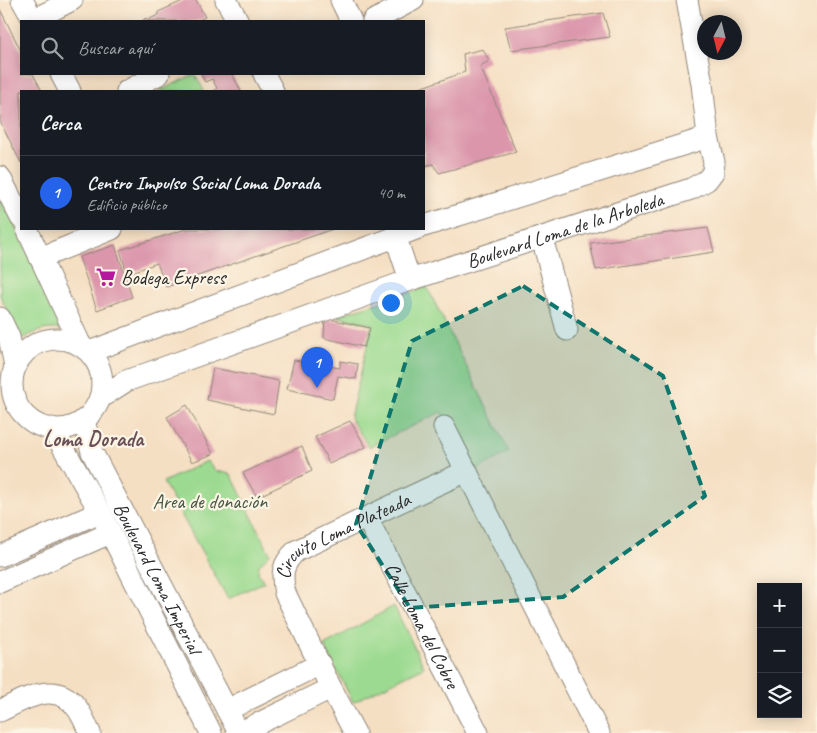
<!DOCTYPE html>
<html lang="es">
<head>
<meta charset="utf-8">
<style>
  :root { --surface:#171b24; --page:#242831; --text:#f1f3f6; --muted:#9ea1a6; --line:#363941; --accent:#2563eb }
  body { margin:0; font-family:Caveat,sans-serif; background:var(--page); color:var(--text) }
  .controls { position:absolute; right:15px; bottom:15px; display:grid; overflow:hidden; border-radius:0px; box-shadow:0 2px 12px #0003 }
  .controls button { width:45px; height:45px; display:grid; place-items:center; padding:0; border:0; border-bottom:1px solid var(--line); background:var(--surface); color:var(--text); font:25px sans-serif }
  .compass { position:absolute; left:697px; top:15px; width:45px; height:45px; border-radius:50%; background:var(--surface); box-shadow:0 2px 12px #0003; rotate:187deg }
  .you { position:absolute; left:390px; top:302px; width:18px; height:18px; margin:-12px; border:4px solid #fff; border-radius:50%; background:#1a73e8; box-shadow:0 0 0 8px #1a73e833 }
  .badge { display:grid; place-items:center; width:32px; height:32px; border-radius:50%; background:var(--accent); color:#fff; font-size:16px; font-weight:700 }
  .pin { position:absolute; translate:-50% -41px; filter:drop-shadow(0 1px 2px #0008) }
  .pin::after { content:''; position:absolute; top:26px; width:18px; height:15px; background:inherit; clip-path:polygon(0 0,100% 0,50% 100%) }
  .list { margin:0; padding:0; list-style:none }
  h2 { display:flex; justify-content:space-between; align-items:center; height:65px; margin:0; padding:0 20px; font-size:21px }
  h2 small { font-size:16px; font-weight:400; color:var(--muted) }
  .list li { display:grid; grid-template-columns:32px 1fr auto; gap:15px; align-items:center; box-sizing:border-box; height:75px; padding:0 20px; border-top:1px solid var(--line) }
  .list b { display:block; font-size:19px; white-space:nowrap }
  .list p { margin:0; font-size:16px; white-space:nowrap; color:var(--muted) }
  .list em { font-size:16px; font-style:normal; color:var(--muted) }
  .icon { flex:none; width:28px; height:28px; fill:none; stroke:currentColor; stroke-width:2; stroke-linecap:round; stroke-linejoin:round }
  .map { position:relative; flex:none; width:817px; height:733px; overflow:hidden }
  .search { position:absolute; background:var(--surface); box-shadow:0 2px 12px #0003; left:20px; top:20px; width:405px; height:55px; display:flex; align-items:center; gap:12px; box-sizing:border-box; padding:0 18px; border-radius:0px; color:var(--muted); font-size:19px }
  .panel { position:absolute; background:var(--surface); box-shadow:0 2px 12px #0003; left:20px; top:90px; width:405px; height:140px; border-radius:0px }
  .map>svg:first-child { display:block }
  .green { fill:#9bda90; stroke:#63825e }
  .building { fill:#db96ac }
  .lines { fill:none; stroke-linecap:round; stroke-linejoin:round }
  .minor-casing { stroke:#908577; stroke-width:23 }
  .minor { stroke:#fff; stroke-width:21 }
  .marked { fill:#0f766e; fill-opacity:0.2; stroke:#0f766e; stroke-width:4; stroke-dasharray:10 6; stroke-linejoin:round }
  .labels { text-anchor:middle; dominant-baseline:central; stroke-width:4.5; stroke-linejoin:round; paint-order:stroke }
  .street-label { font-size:20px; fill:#2b2b2b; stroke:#fcf5e5 }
  .poi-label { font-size:20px; fill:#2b2b2b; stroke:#fcf5e5; text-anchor:start }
  .park-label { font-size:20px; fill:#475744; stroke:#fcf5e5 }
  .quarter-label { font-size:22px; font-weight:bold; fill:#695058; stroke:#fcf5e5 }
</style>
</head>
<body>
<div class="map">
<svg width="817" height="733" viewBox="0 0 817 733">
  <rect width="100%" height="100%" fill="#fcf5e5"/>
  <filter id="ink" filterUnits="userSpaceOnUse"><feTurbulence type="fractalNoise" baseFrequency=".02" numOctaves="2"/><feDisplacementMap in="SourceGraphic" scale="10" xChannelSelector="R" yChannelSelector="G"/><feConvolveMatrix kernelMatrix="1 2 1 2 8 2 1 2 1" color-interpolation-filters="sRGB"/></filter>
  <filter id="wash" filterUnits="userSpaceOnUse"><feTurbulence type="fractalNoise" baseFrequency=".0096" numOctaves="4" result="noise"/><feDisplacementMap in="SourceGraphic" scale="20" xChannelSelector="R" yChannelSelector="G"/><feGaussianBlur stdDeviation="1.12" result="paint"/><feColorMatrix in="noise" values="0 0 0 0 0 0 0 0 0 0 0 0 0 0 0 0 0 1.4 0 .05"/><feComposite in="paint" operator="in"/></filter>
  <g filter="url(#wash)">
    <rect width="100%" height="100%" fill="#f5dfc3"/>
    <g class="green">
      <polygon points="195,74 204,91 159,91"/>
      <path d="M0,196l67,134c-20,-3 -28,0 -45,9l-22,-43z"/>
      <polygon points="427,287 509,452 477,470 468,463 441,412 369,447 350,418 372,325 336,316"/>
      <polygon points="207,461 216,471 231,474 270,554 259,565 258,573 264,582 228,599 163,482"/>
      <polygon points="394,606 424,667 353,702 324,645"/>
    </g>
    <g id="blocks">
      <g class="building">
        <polygon points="185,0 196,0 205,17 197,21 142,21 146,18 148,20 160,14 158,12"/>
        <polygon points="0,9 21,51 21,74 33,74 42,91 21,91 21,163 0,121"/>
        <polygon points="603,13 610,37 511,50 505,27"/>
        <polygon points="483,49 489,61 480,66 516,152 439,173 433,164 424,166 424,91 411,91 465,72 463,54"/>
        <polygon points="201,74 232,74 241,91 213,91 217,88 212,79 205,82"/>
        <polygon points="708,228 714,252 596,270 590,243"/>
        <polygon points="186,229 333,229 166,287 157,263 127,274 120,250"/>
        <polygon points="115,245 132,297 97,310 79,257"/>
        <polygon points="325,318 370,328 364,347 324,338"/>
        <polygon points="294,360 340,368 340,361 358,364 356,379 338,376 333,399 287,389"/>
        <polygon points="213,368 279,381 274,414 207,400"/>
        <polygon points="187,405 213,454 192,462 167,417"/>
        <polygon points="350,421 366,447 329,464 324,453 315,437"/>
        <polygon points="302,446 312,471 257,497 243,473"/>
      </g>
    </g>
  </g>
  <g filter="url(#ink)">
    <use href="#blocks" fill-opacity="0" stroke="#908577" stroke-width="1"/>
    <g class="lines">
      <defs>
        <g id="minor">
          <polyline points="22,0 34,21"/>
          <polyline points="226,0 238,21"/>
          <polyline points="341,0 351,21"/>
          <polyline points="33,20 72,0"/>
          <polyline points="373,21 413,0"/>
          <polyline points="61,74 70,91"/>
          <polyline points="264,74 273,91"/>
          <polyline points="127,91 159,74"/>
          <polyline points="0,177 21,218"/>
          <polyline points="424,226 708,137"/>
          <polyline points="27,229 81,346"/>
          <polyline points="395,235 410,280"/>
          <polyline points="542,238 567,330"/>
          <polyline points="40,258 112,229"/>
          <polyline points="0,318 9,337 15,366"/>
          <circle cx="57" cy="384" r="45"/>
          <polyline points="89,352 416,229"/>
          <path id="s1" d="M100,398l26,-17 284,-101 281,-91 16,-9 6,-8 1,-10 -6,-25 -6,-53 -15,-84"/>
          <path id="s2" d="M84,420l8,32 147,281"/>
          <polyline points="444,427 599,733"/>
          <polyline points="52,428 100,512 211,733"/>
          <path id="s3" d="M367,518l111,215"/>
          <polyline points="0,556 100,512"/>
          <polyline points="0,582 110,533"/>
          <polyline points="227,710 320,664"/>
          <path d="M0,711c25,-12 56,-32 77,-3 6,8 9,17 13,25"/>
          <polyline points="239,733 331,688"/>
          <path id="s4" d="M355,733l-24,-45 -46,-95c-4,-19 -3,-29 11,-42l129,-61 42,-19"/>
        </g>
      </defs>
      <use href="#minor" class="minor-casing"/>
      <use href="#minor" class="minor"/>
    </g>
  </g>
  <path class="marked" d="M523,286l140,90 42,120 -142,101 -153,11 -54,-84 56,-183z"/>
  <defs>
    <symbol id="supermarket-bare" viewBox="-9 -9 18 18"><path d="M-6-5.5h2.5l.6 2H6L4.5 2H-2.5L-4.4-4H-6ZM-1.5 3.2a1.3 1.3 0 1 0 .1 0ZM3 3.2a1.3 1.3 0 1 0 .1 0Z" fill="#b5179e" stroke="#fcf5e5" stroke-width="2.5" paint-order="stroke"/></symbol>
  </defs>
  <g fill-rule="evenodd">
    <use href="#supermarket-bare" x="92" y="263" width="28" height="28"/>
  </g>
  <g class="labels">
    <g class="street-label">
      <text stroke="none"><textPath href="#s1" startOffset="495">Boulevard Loma de la Arboleda</textPath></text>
      <text stroke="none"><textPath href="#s4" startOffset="249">Circuito Loma Plateada</textPath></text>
      <text stroke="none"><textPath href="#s2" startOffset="175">Boulevard Loma Imperial</textPath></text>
      <text stroke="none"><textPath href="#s3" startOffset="121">Calle Loma del Cobre</textPath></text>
    </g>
    <g class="poi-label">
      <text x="121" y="277">Bodega Express</text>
    </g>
    <g class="park-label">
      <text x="210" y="501">Area de donación</text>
    </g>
    <g class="quarter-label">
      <text x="93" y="439">Loma Dorada</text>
    </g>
  </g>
</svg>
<div class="controls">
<button>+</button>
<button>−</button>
<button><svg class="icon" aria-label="layers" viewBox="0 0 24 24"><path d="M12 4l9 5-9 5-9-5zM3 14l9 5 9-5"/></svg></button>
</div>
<svg class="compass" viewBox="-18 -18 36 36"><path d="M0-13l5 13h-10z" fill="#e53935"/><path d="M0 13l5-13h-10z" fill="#9ea1a6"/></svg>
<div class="you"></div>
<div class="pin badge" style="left:317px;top:388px">1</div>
<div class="search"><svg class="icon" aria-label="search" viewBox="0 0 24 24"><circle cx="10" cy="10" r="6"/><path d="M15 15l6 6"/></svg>Buscar aquí</div>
<section class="panel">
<h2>Cerca<small></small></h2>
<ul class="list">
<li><span class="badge">1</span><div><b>Centro Impulso Social Loma Dorada</b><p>Edificio público</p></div><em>40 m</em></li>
</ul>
</section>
</div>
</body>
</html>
